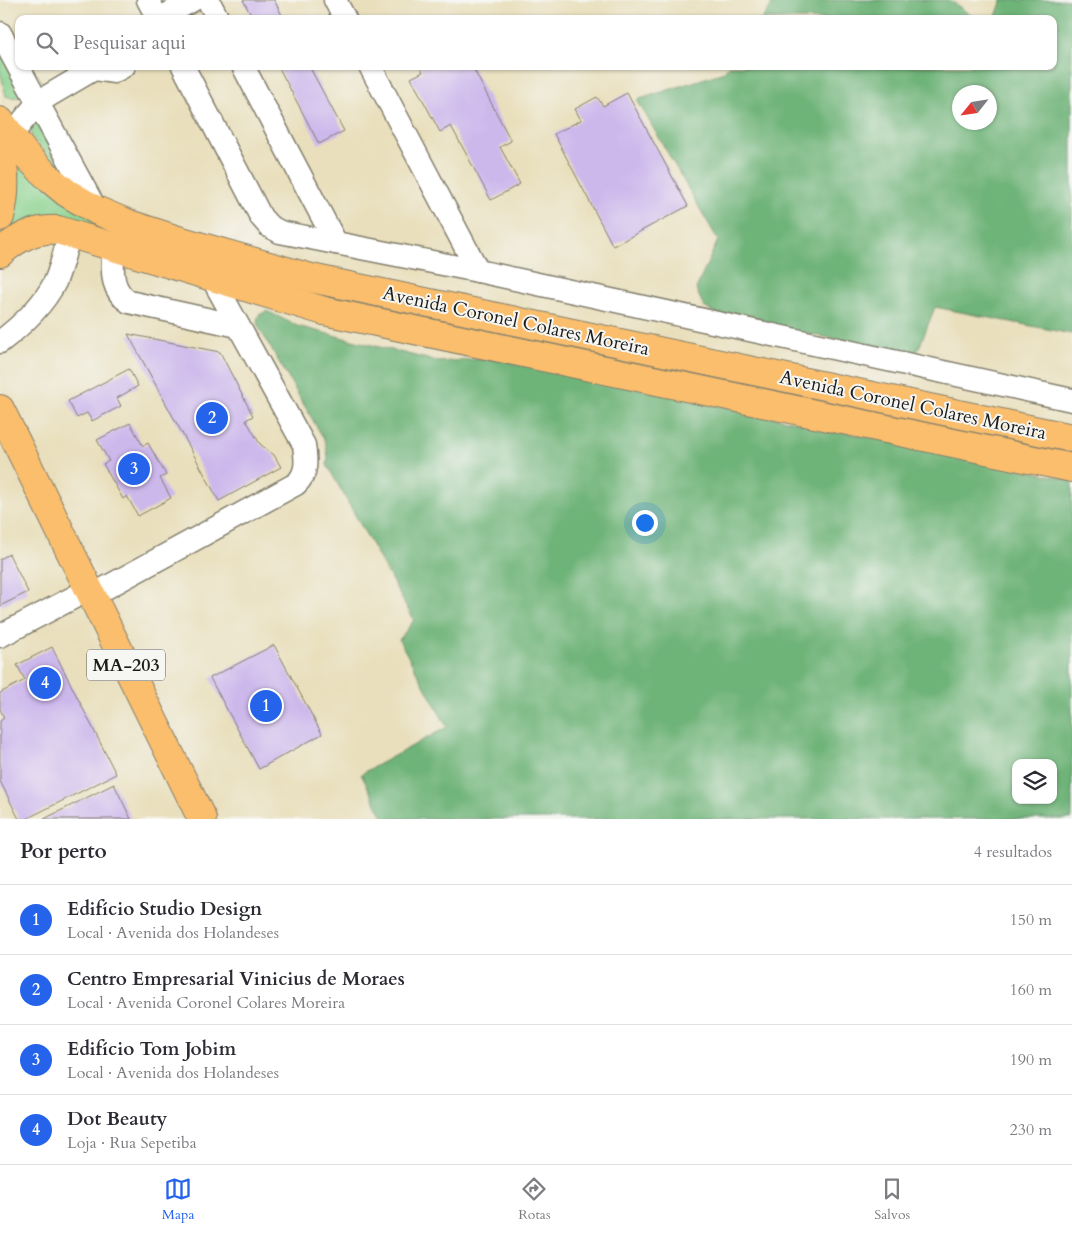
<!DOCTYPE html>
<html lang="pt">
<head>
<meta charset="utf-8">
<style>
  :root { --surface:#fff; --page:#f2f2f3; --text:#2b2b33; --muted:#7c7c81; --line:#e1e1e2; --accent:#2563eb }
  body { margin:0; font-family:Cardo,serif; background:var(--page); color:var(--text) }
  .controls { position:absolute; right:15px; bottom:15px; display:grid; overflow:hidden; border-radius:10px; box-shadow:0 1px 4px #0004 }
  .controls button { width:45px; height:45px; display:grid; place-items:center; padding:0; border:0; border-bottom:1px solid var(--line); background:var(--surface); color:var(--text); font:25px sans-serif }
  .compass { position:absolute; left:952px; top:85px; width:45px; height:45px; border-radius:50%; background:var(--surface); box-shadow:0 1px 4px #0004; rotate:240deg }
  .you { position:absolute; left:644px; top:522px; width:18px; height:18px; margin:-12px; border:4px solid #fff; border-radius:50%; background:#1a73e8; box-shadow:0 0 0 8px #1a73e833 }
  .badge { display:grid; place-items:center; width:32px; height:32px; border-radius:50%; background:var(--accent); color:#fff; font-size:16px; font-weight:700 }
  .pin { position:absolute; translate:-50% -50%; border:2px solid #fff; box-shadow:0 1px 5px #0006 }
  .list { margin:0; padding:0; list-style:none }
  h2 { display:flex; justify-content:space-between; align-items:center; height:65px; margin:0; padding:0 20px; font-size:21px }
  h2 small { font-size:16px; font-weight:400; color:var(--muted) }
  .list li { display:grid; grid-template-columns:32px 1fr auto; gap:15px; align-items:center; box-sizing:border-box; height:70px; padding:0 20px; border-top:1px solid var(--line) }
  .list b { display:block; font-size:19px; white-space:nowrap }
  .list p { margin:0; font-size:16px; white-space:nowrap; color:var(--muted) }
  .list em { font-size:16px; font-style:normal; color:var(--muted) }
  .icon { flex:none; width:28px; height:28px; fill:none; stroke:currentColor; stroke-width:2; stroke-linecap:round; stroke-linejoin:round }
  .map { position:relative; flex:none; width:1072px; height:819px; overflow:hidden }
  .search { position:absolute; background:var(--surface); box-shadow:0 1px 4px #0004; left:15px; right:15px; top:15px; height:55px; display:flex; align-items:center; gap:12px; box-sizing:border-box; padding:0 18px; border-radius:10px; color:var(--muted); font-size:19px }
  .sheet { height:345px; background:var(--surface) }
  nav { display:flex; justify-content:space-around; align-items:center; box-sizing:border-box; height:70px; border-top:1px solid var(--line); background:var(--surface); font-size:14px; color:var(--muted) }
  nav a { display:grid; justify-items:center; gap:2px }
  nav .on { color:var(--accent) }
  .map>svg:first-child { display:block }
  .green { fill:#89d18d; stroke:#527654 }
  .forest { fill:#6eb378; stroke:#45684a; fill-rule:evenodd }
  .building { fill:#cdb8ec }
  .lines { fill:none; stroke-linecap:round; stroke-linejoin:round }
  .minor-casing { stroke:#827e6c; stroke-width:25 }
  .major-casing { stroke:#827e6c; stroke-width:30 }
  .minor { stroke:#fff; stroke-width:22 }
  .major { stroke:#fabe6d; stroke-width:28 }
  .labels { text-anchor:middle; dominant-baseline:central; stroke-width:4; stroke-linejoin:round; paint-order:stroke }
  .shield { fill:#f6f6f2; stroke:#5d5d5c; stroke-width:1 }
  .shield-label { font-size:18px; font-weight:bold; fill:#1c1c1c }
  .street-label { font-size:19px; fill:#1c1c1c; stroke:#f6f6f2 }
</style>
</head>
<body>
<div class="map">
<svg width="1072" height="819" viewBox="0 0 1072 819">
  <rect width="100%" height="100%" fill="#f6f6f2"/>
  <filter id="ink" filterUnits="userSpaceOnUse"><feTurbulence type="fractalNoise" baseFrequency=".02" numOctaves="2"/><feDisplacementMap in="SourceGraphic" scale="10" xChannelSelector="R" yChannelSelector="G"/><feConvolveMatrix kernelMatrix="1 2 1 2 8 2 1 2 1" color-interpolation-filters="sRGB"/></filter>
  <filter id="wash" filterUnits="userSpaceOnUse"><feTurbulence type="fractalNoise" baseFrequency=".0096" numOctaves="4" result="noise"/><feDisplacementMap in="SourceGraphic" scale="20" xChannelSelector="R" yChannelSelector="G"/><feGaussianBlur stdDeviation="1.12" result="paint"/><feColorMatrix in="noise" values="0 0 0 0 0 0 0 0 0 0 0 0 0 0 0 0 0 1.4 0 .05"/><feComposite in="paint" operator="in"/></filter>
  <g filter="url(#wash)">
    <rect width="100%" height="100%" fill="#e9dfbc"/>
    <g class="green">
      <path d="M0,46l24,47c-6,4 -10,6 -18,3l-6,-26z"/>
      <polygon points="36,116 65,170 59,168 31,136 33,120"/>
      <path d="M15,161l91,64 3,6c-17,-6 -38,-17 -56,-17 -16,1 -31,10 -45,17l10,-35v-14z"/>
    </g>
    <g class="forest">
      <polygon points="775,0 950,0 976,19 762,19"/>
      <path d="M1002,0h70v334l-137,-27 -18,46 -190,-33 -23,-13 -8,-18 22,-49 -81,-140 87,-28 4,-6h325v-47h-58zM960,92h30v30h-30z"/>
      <path d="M267,311l30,15 142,36 53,-4 580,122v339h-688l-23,-45 86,-47 -48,-87 15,-20 -87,-155 1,-8 -3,-16 -67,-115 -1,-6 2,-5zM1016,763h37v37h-37z"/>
    </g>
    <g id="blocks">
      <g class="building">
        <polygon points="243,0 274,0 284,19 253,19"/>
        <polygon points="278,66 309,66 344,131 319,144"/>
        <polygon points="420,66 472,66 511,141 500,147 520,184 491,200 451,126 440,132 411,78 423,72"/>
        <polygon points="627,93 688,206 613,246 554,134 581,120 575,109 597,97 603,106"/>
        <polygon points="128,334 220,352 253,416 246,420 260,444 274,455 281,467 219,501"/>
        <polygon points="129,369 138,386 117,398 121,406 92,421 87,413 77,418 68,401"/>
        <polygon points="130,423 143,446 148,443 166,475 160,478 171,498 138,516 127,496 123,499 103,464 109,461 97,440"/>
        <polygon points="9,554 28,592 0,606 0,559"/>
        <polygon points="274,645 322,734 259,769 210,678"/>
        <polygon points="52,647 116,774 26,819 19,819 0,781 0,721 4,718 0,709 0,693 25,680 17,665"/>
        <polygon points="114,784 131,819 44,819"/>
      </g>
    </g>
  </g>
  <g filter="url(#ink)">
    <use href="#blocks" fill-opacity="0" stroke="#827e6c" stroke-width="1"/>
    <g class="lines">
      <defs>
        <g id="minor">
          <polyline points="148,0 158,19"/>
          <polyline points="208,0 218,19"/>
          <polyline points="335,0 345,19"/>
          <polyline points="159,19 193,0"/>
          <polyline points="0,33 96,210"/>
          <polyline points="183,66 261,217 269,226 280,232 478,271 1072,400"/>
          <polyline points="243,66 336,243"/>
          <polyline points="370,66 478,271"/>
          <polyline points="94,69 113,72 124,66"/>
          <polyline points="5,150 18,127 38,102 94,69 95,66"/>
          <path d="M113,246c0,22 -4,43 16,56l109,24"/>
          <path d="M0,342c21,-16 43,-36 55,-60 7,-16 10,-33 15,-49"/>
          <path d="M91,596l205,-112c12,-11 10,-24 8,-39l-93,-169"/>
          <polyline points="0,636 88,590"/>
        </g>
        <g id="major">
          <polyline points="0,121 24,153 51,180 67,193 96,210 129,224 178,240 311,278 1072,438"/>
          <path d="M0,149c6,24 6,45 0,68"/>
          <path d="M0,253c17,-15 35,-25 58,-23l266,81 748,157"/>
          <polyline points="0,409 202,819"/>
        </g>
      </defs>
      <use href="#minor" class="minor-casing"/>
      <use href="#major" class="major-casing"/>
      <use href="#minor" class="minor"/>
      <use href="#major" class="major"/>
    </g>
  </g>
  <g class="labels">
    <rect class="shield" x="87" y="649.5" width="78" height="31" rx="4"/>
    <g class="shield-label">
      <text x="126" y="665">MA-203</text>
    </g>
    <g class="street-label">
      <text transform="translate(516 321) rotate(12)">Avenida Coronel Colares Moreira</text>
      <text transform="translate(913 405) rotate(12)">Avenida Coronel Colares Moreira</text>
    </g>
  </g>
</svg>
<div class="controls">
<button><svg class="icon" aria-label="layers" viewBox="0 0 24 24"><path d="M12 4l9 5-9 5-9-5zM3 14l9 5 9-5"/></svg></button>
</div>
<svg class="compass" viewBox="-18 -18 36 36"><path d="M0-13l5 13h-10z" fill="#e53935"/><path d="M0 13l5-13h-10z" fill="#7c7c81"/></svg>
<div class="you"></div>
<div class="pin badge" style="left:266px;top:706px">1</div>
<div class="pin badge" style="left:212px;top:418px">2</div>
<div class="pin badge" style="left:134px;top:469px">3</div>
<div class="pin badge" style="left:45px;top:683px">4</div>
<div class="search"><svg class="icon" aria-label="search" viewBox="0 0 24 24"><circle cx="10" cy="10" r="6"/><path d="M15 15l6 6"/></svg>Pesquisar aqui</div>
</div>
<section class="sheet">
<h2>Por perto<small>4 resultados</small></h2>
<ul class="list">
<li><span class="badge">1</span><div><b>Edifício Studio Design</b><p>Local · Avenida dos Holandeses</p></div><em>150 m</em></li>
<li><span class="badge">2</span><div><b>Centro Empresarial Vinicius de Moraes</b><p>Local · Avenida Coronel Colares Moreira</p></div><em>160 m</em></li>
<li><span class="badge">3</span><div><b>Edifício Tom Jobim</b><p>Local · Avenida dos Holandeses</p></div><em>190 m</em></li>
<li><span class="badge">4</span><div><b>Dot Beauty</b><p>Loja · Rua Sepetiba</p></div><em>230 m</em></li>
</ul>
</section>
<nav>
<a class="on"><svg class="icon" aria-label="map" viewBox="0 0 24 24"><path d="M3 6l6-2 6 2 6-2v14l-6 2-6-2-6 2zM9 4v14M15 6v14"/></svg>Mapa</a>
<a><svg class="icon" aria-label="directions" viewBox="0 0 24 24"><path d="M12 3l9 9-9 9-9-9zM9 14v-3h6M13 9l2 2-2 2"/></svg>Rotas</a>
<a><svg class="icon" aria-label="saved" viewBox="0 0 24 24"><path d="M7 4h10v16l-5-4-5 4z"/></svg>Salvos</a>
</nav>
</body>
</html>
